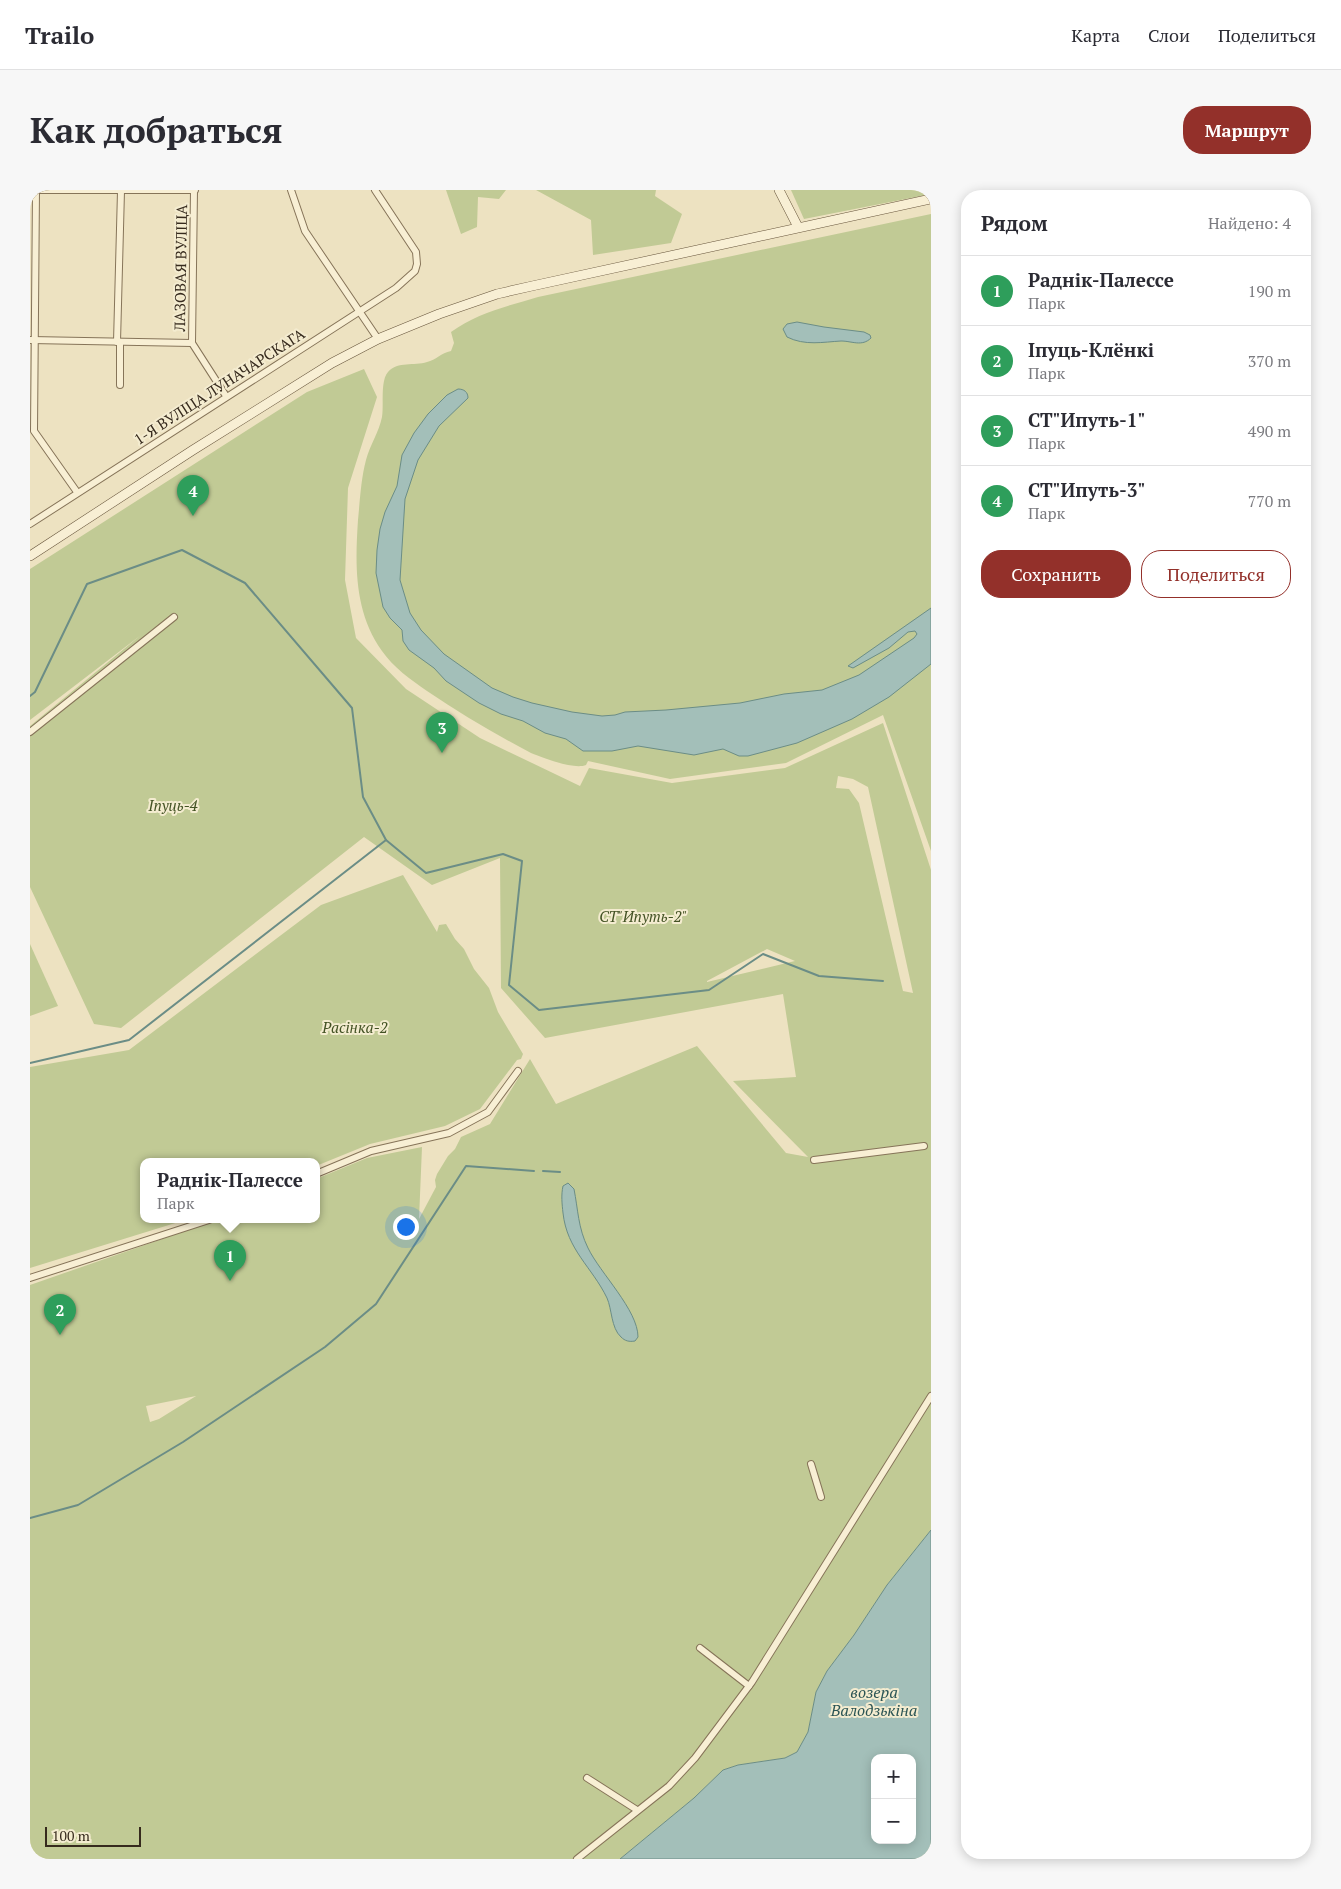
<!DOCTYPE html>
<html lang="ru">
<head>
<meta charset="utf-8">
<style>
  :root { --surface:#fff; --page:#f7f7f7; --text:#2b2b33; --muted:#7c7c81; --line:#e1e1e2; --accent:#93302a }
  body { margin:0; font-family:"PT Serif",serif; background:var(--page); color:var(--text) }
  .controls { position:absolute; right:15px; bottom:15px; display:grid; overflow:hidden; border-radius:10px; box-shadow:0 2px 12px #0003 }
  .controls button { width:45px; height:45px; display:grid; place-items:center; padding:0; border:0; border-bottom:1px solid var(--line); background:var(--surface); color:var(--text); font:25px sans-serif }
  .scale { position:absolute; left:15px; bottom:12px; width:96px; box-sizing:border-box; padding-left:5px; border:2px solid #362a1d; border-top:0; font-size:14px; line-height:18px; white-space:nowrap; color:#362a1d; -webkit-text-stroke:4px #f4ecd0; paint-order:stroke }
  .you { position:absolute; left:375px; top:1036px; width:18px; height:18px; margin:-12px; border:4px solid #fff; border-radius:50%; background:#1a73e8; box-shadow:0 0 0 8px #1a73e833 }
  .badge { display:grid; place-items:center; width:32px; height:32px; border-radius:50%; background:var(--accent); color:#fff; font-size:16px; font-weight:700 }
  .pin { position:absolute; translate:-50% -41px; filter:drop-shadow(0 1px 2px #0008) }
  .pin::after { content:''; position:absolute; top:26px; width:18px; height:15px; background:inherit; clip-path:polygon(0 0,100% 0,50% 100%) }
  .popup { position:absolute; left:110px; top:968px; width:180px; height:65px; box-sizing:border-box; display:grid; place-content:center; border-radius:10px; background:var(--surface); filter:drop-shadow(0 1px 4px #0005); font-size:16px; white-space:nowrap; color:var(--muted) }
  .popup b { font-size:19px; color:var(--text) }
  .popup::after { content:''; position:absolute; left:50%; top:100%; margin-left:-10px; border:10px solid transparent; border-top-color:var(--surface) }
  .list { margin:0; padding:0; list-style:none }
  h2 { display:flex; justify-content:space-between; align-items:center; height:65px; margin:0; padding:0 20px; font-size:21px }
  h2 small { font-size:16px; font-weight:400; color:var(--muted) }
  .list li { display:grid; grid-template-columns:32px 1fr auto; gap:15px; align-items:center; box-sizing:border-box; height:70px; padding:0 20px; border-top:1px solid var(--line) }
  .list b { display:block; font-size:19px; white-space:nowrap }
  .list p { margin:0; font-size:16px; white-space:nowrap; color:var(--muted) }
  .list em { font-size:16px; font-style:normal; color:var(--muted) }
  .actions { display:flex; gap:10px; padding:15px 20px }
  .actions a { flex:1; padding:11px 0; border:1px solid var(--accent); border-radius:20px; text-align:center; font-size:18px; color:var(--accent) }
  .actions .main { background:var(--accent); color:#fff }
  .map { position:relative; flex:none; width:901px; height:1669px; overflow:hidden; border-radius:20px }
  header { display:flex; align-items:center; gap:30px; box-sizing:border-box; height:70px; padding:0 25px; background:var(--surface); border-bottom:1px solid var(--line) }
  header strong { font-size:24px }
  nav { display:flex; gap:28px; margin-inline-start:auto; font-size:18px }
  .intro { display:flex; align-items:center; justify-content:space-between; box-sizing:border-box; height:120px; padding:0 30px }
  h1 { margin:0; font-size:35px }
  .button { padding:12px 22px; border-radius:20px; background:var(--accent); color:#fff; font-size:18px; font-weight:700 }
  main { display:flex; gap:30px; padding:0 30px }
  aside { flex:1; background:var(--surface); border-radius:20px; box-shadow:0 2px 12px #0003 }
  .map>svg:first-child { display:block }
  .green { fill:#c1ca95; fill-rule:evenodd }
  .water { fill:#a3bfb9; stroke:#6b8d86; fill-rule:evenodd }
  .lines { fill:none; stroke-linecap:round; stroke-linejoin:round }
  .stream { stroke:#6b8d86; stroke-width:2 }
  .street-casing { stroke:#867459; stroke-width:8 }
  .secondary-casing { stroke:#67553c; stroke-width:10 }
  .street { stroke:#f8efd4; stroke-width:6 }
  .secondary { stroke:#f8efd4; stroke-width:9 }
  .labels { text-anchor:middle; dominant-baseline:central; stroke-width:4; stroke-linejoin:round; paint-order:stroke }
  .street-label { font-size:15px; fill:#362a1d; stroke:#f4ecd0 }
  .park-label { font-size:15px; font-style:italic; fill:#435224; stroke:#f4ecd0 }
  .water-label { font-size:16px; font-style:italic; fill:#2c5555; stroke:#f4ecd0 }
</style>
</head>
<body>
<header>
<strong>Trailo</strong>
<nav><a>Карта</a><a>Слои</a><a>Поделиться</a></nav>
</header>
<div class="intro"><h1>Как добраться</h1><a class="button">Маршрут</a></div>
<main>
<div class="map">
<svg width="901" height="1669" viewBox="0 0 901 1669">
  <rect width="100%" height="100%" fill="#ede2c1"/>
  <g class="green">
    <polygon points="416,0 476,0 469,9 448,7 447,37 431,44"/>
    <polygon points="506,0 626,0 625,6 652,24 641,53 563,65 561,30"/>
    <polygon points="761,0 901,0 901,4 774,29"/>
    <path d="M901,24v637l-48,-136 -97,48 -116,16 -82,-18 -2,4c-12,5 -42,-7 -55,-12 -36,-19 -70,-39 -104,-62 -16,-11 -34,-24 -45,-40 -28,-39 -27,-86 -24,-131 2,-20 3,-41 8,-60 4,-15 13,-28 16,-43 2,-12 -2,-36 6,-45 10,-11 26,-6 39,-10 9,-2 14,-9 24,-11l3,-8 -3,-11c26,-19 57,-26 87,-35z"/>
    <path d="M334,179l13,28 -29,91 -3,92 11,58 50,51 74,49 100,48 9,-18 83,15 113,-15 98,-45 48,147v660l-44,55 -33,50 -27,36 -11,21 -8,40 -11,20 -12,6 -47,7 -15,5 -29,28 -74,61h-590v-574l135,-47 47,-18h104v-41l51,-21 55,-11 -3,72 17,-32 -1,-7 2,-6 11,-18 7,-7 6,-12 29,-13 40,-65 26,45 141,-58 89,107 22,4 -75,-76 63,-4 -13,-83 -238,44 -44,-50 -1,-130 -68,27 -68,-48 -243,191 -27,-4 -64,-137v-161l111,-91 -111,85v-151l277,-177zM808,586l15,3 15,8 45,206 -10,-2 -44,-188 -10,-14 -13,-1zM737,759l28,12 -88,21v-1zM166,1206l-37,23 -9,3 -4,-16z"/>
    <polygon points="373,685 407,742 409,735 416,734 425,749 434,759 444,779 459,798 468,822 493,864 491,869 487,870 450,919 415,936 340,954 286,976 286,972 114,972 114,1030 155,1030 0,1078 0,877 99,860 291,715"/>
    <polygon points="0,754 28,816 0,826"/>
  </g>
  <g class="water">
    <path d="M767,132l27,5 40,5 6,3 1,3c-9,9 -19,3 -30,3 -18,1 -36,5 -54,-4l-4,-8 4,-5z"/>
    <path d="M428,199c6,0 10,3 10,9l-29,28 -21,34 -13,39 -5,81 10,33 11,17 23,24 48,34 21,9 19,6 40,9 30,4 13,-1 10,-3 41,-2 74,-7 44,-9 38,-4 37,-15 55,-37 3,-4 -2,-3 -7,1 -19,16 -36,20 -5,-2 83,-58v56l-42,33 -37,22 -55,24 -49,13h-9l-16,-7 -29,6 -56,-9 -26,5h-29l-17,-12 -21,-6 -22,-12 -22,-7 -22,-11 -33,-22 -12,-13 -25,-18 -6,-9 -1,-11 -12,-12 -7,-11 -7,-34 1,-23 3,-21 5,-17 12,-26 5,-31 12,-22 14,-19 19,-19z"/>
    <path d="M538,993l6,6c4,20 4,39 14,59 12,25 50,62 50,89l-3,4c-6,1 -10,0 -14,-4 -10,-9 -9,-28 -14,-39 -15,-31 -40,-48 -44,-85 -1,-9 -2,-18 0,-27z"/>
    <path d="M901,1340v329h-311l74,-61 29,-28 15,-5 47,-7 12,-6 11,-20 8,-40 11,-21 27,-36 33,-50zM845,1568h37v82h-37z"/>
  </g>
  <g class="lines">
    <g class="stream">
      <polyline points="0,506 5,502 57,394 152,360 215,393 322,518 333,607 356,650 396,683 473,664 492,671 479,795 509,820 679,800 733,764 789,786 853,791"/>
      <polyline points="0,873 99,850 356,650"/>
      <polyline points="513,981 530,982"/>
      <polyline points="0,1328 48,1315 153,1252 295,1157 346,1114 436,976 504,981"/>
    </g>
    <defs>
      <g id="street">
        <polyline points="4,0 165,0"/>
        <polyline points="6,0 4,241 47,302"/>
        <polyline points="164,0 162,153 196,206"/>
        <polyline points="261,0 275,41 348,149"/>
        <polyline points="1,150 162,153"/>
        <polyline points="87,152 91,1"/>
        <polyline points="90,152 90,195"/>
        <polyline points="0,334 366,98 385,81 387,74 386,62 345,0"/>
        <polyline points="0,542 144,427"/>
        <polyline points="784,970 894,956"/>
        <polyline points="286,984 341,961 419,943 458,922 488,881"/>
        <polyline points="0,1088 179,1030"/>
        <polyline points="781,1274 791,1307"/>
        <polyline points="670,1458 719,1496"/>
        <polyline points="557,1588 607,1620"/>
        <polyline points="547,1669 639,1596 665,1568 722,1492 901,1206"/>
      </g>
      <g id="secondary">
        <polyline points="749,0 768,37"/>
        <polyline points="0,366 163,260 302,173 348,149 409,124 467,104 502,96 901,9"/>
      </g>
    </defs>
    <use href="#street" class="street-casing"/>
    <use href="#secondary" class="secondary-casing"/>
    <use href="#street" class="street"/>
    <use href="#secondary" class="secondary"/>
  </g>
  <g class="labels">
    <g class="street-label">
      <text transform="translate(150 78) rotate(-89)">ЛАЗОВАЯ ВУЛІЦА</text>
      <text transform="translate(189 196) rotate(-33)">1-Я ВУЛІЦА ЛУНАЧАРСКАГА</text>
    </g>
    <g class="park-label">
      <text x="143" y="615">Іпуць-4</text>
      <text x="613" y="726">СТ"Ипуть-2"</text>
      <text x="325" y="837">Расінка-2</text>
    </g>
    <g class="water-label">
      <text x="844" y="1502">возера<tspan x="844" dy="18">Валодзькіна</tspan></text>
    </g>
  </g>
</svg>
<div class="controls">
<button>+</button>
<button>−</button>
</div>
<div class="scale">100 m</div>
<div class="you"></div>
<div class="pin badge" style="left:200px;top:1091px;background:#2e9e5b">1</div>
<div class="popup"><b>Раднік-Палессе</b>Парк</div>
<div class="pin badge" style="left:30px;top:1145px;background:#2e9e5b">2</div>
<div class="pin badge" style="left:412px;top:563px;background:#2e9e5b">3</div>
<div class="pin badge" style="left:163px;top:326px;background:#2e9e5b">4</div>
</div>
<aside>
<h2>Рядом<small>Найдено: 4</small></h2>
<ul class="list">
<li><span class="badge" style="background:#2e9e5b">1</span><div><b>Раднік-Палессе</b><p>Парк</p></div><em>190 m</em></li>
<li><span class="badge" style="background:#2e9e5b">2</span><div><b>Іпуць-Клёнкі</b><p>Парк</p></div><em>370 m</em></li>
<li><span class="badge" style="background:#2e9e5b">3</span><div><b>СТ&quot;Ипуть-1&quot;</b><p>Парк</p></div><em>490 m</em></li>
<li><span class="badge" style="background:#2e9e5b">4</span><div><b>СТ&quot;Ипуть-3&quot;</b><p>Парк</p></div><em>770 m</em></li>
</ul>
<div class="actions"><a class="main">Сохранить</a><a>Поделиться</a></div>
</aside>
</main>
</body>
</html>
